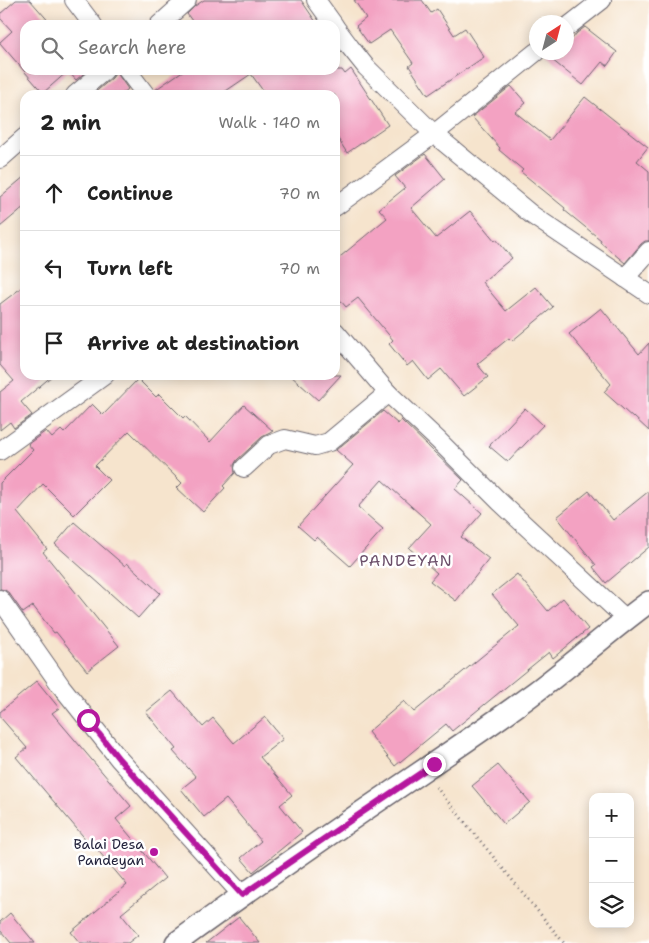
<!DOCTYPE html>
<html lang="en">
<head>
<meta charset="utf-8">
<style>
  :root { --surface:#fff; --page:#f6f6f6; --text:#222; --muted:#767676; --line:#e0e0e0 }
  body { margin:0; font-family:"Shantell Sans",sans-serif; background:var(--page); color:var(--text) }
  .controls { position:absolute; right:15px; bottom:15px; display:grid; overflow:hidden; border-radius:10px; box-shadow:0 2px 12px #0003 }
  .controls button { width:45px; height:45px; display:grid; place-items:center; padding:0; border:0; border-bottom:1px solid var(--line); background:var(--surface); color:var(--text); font:25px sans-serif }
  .compass { position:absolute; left:529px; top:15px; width:45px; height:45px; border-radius:50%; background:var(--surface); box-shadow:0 2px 12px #0003; rotate:36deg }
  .stop { position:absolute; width:15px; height:15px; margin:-11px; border:4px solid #b5179e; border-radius:50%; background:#fff }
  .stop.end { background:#b5179e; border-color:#fff; box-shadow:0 1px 5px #0008 }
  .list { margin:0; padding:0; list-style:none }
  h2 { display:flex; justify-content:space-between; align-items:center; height:65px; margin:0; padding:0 20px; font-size:21px }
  h2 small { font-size:16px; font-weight:400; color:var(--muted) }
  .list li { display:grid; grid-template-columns:32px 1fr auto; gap:15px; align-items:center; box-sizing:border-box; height:75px; padding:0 20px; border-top:1px solid var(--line) }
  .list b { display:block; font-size:19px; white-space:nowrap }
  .list em { font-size:16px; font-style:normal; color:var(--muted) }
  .icon { flex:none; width:28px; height:28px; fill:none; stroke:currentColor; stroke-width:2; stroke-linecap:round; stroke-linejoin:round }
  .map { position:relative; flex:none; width:649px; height:943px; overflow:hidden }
  .search { position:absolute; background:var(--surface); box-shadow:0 2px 12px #0003; left:20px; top:20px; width:320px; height:55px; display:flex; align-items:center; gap:12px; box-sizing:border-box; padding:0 18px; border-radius:15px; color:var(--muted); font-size:19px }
  .panel { position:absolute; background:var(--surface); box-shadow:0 2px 12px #0003; left:20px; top:90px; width:320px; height:290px; border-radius:15px }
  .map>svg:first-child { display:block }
  .building { fill:#f3a2c2 }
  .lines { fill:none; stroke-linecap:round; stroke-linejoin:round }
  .minor-casing { stroke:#6c666e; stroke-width:20 }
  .tertiary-casing { stroke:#6c666e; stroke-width:24 }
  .path { stroke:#6c666e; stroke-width:3; stroke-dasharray:1 4; stroke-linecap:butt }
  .minor { stroke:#fff; stroke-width:18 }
  .tertiary { stroke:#fff; stroke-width:21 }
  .route { stroke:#b5179e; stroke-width:6 }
  .poi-dot { fill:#b5179e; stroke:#fff; stroke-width:2 }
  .labels { text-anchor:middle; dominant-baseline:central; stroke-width:5; stroke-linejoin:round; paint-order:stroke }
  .poi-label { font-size:14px; fill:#22223b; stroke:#fff; text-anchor:end }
  .quarter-label { font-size:16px; letter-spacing:1px; fill:#6b4f6a; stroke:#fff }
</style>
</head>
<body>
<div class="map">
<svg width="649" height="943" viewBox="0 0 649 943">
  <rect width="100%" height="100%" fill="#fff"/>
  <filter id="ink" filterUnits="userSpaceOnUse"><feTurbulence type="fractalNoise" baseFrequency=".02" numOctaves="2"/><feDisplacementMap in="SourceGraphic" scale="10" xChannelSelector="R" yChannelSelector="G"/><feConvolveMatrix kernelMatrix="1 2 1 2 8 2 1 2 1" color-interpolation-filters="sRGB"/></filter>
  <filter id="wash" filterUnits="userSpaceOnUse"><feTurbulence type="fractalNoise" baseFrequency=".0096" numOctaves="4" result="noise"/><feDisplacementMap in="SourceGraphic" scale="20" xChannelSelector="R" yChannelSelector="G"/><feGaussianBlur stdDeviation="1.12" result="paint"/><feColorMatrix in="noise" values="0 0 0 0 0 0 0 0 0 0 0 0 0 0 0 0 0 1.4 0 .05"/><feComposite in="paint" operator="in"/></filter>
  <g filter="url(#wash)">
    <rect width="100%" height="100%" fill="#f6e4cd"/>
    <g id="blocks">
      <g class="building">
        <polygon points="16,0 30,0 52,25 25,25 25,70 88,70 76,80 68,71 43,93 0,43 0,42 12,31 0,18 0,14"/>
        <polygon points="204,0 301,0 318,25 195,25 187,14 195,6"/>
        <polygon points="354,0 422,0 431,13 437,9 454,35 465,28 484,57 428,95 409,66 413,63 390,30 369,44 356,26 366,18"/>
        <polygon points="585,27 617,52 607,66 602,62 583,85 546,55 546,52 566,52 566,46 577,33"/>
        <polygon points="351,69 388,125 347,153 335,134 335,95 266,95 251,74 220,95 156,95 155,90 184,70 342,70 345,74"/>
        <polygon points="115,70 117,70 119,76 128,89 121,95 92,95 112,78 115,74"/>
        <polygon points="511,86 526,103 515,112 550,140 585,97 648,147 637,161 649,171 649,241 645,241 641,244 625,263 600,242 601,240 564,210 565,208 521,172 523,170 499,150 500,148 472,117"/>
        <polygon points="425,154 445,179 411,208 436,238 470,211 495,241 496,239 512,258 482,282 506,311 536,287 553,307 512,341 509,338 477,364 488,377 464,396 441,369 428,380 413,361 407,366 389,344 393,340 358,298 346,307 335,294 335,261 387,218 379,209 405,188 395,176"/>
        <polygon points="25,176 25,206 0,227 0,197"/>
        <polygon points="25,285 25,375 53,375 21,402 32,415 14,428 10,422 0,430 0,392 14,381 0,365 0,304"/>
        <polygon points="601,308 639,354 649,343 649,431 634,417 633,418 604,392 611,384 569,334"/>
        <polygon points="290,375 341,375 318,400"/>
        <polygon points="138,379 156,397 159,394 183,418 185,416 210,442 244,405 273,431 270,433 262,437 237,460 234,465 235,473 223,486 225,488 203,512 177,488 182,483 129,431 95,466 109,480 74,515 43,484 17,512 47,549 43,552 119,646 87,671 56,632 54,633 33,606 23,613 9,593 5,590 0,589 0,483 33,450 28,444 46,431 52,438 61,430 64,433 92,404 103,415"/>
        <polygon points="525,408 543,425 508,462 489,446"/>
        <polygon points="383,411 398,424 401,420 463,480 455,489 482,513 461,537 489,559 456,601 430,581 437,573 409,548 431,524 382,480 358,507 383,529 350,566 317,537 314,540 298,526 353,465 336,450"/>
        <polygon points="589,491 613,520 649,491 649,547 606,583 593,567 596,565 557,517"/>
        <polygon points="74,522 125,566 127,563 160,593 138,618 55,544"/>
        <polygon points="517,574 548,611 563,598 588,629 553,658 549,652 452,731 446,724 395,766 368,732 404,701 414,712 519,626 492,594"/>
        <polygon points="37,681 59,708 52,713 131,806 116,819 165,878 121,914 138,935 128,943 80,943 71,932 127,885 90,841 88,842 16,757 27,748 0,717 0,712"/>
        <polygon points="172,691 203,727 213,718 234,743 265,717 283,739 260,757 292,795 280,805 302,832 253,872 241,858 261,841 226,799 204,817 181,789 196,777 173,751 176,749 146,712"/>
        <polygon points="498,765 530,802 504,824 472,786"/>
        <polygon points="10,913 35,943 11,943 0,930 0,922"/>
        <polygon points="239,917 260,943 206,943"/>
      </g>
    </g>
  </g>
  <g filter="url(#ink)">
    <use href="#blocks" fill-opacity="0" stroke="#6c666e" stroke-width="1"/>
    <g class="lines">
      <defs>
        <g id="minor">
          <polyline points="74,0 93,25"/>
          <polyline points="316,0 334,25"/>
          <polyline points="159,25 187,0"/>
          <polyline points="335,27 350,47 366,67 434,134 532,215 649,294"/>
          <polyline points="566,28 602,0"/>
          <polyline points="127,70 146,95"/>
          <polyline points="75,95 105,70"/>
          <polyline points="0,159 25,137"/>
          <polyline points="335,207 434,134 536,52"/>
          <polyline points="625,278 649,251"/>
          <polyline points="335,331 388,393 438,440 500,502 626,619"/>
          <polyline points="0,451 105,375"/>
          <polyline points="244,468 269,445 285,439 315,446 329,442 388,393"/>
          <polyline points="0,599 61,686 119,759 242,895"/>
        </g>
        <path id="tertiary" d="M176,943c59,-43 119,-85 180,-127 58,-40 117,-78 174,-120 41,-30 78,-64 119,-94"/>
      </defs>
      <use href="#minor" class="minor-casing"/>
      <use href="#tertiary" class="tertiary-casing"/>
      <polyline class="path" points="436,787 564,943"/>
      <use href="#minor" class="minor"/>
      <use href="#tertiary" class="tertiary"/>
    </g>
  </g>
  <g class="lines" filter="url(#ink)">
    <polyline class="route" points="88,720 119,759 242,895 357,816 434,764"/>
  </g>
  <circle class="poi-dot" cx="154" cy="852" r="5"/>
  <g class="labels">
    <g class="poi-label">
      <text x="144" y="844">Balai Desa<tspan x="144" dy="16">Pandeyan</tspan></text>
    </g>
    <g class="quarter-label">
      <text x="406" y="560">PANDEYAN</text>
    </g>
  </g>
</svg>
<div class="controls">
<button>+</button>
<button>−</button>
<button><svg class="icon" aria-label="layers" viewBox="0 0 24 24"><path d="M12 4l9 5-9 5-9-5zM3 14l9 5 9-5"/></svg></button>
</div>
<svg class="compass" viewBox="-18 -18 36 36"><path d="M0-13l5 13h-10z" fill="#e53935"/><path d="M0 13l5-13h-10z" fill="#767676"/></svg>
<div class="stop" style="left:88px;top:720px"></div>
<div class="stop end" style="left:434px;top:764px"></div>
<div class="search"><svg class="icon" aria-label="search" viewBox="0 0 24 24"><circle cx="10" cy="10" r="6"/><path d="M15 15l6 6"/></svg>Search here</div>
<section class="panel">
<h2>2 min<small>Walk · 140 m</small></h2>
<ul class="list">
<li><svg class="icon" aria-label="ahead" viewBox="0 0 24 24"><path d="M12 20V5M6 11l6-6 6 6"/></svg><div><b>Continue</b></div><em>70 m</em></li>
<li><svg class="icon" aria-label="left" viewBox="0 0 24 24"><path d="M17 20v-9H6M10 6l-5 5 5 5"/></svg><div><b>Turn left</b></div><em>70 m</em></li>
<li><svg class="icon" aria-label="arrive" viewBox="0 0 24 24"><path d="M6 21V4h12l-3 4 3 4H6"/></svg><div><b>Arrive at destination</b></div></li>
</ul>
</section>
</div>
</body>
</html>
